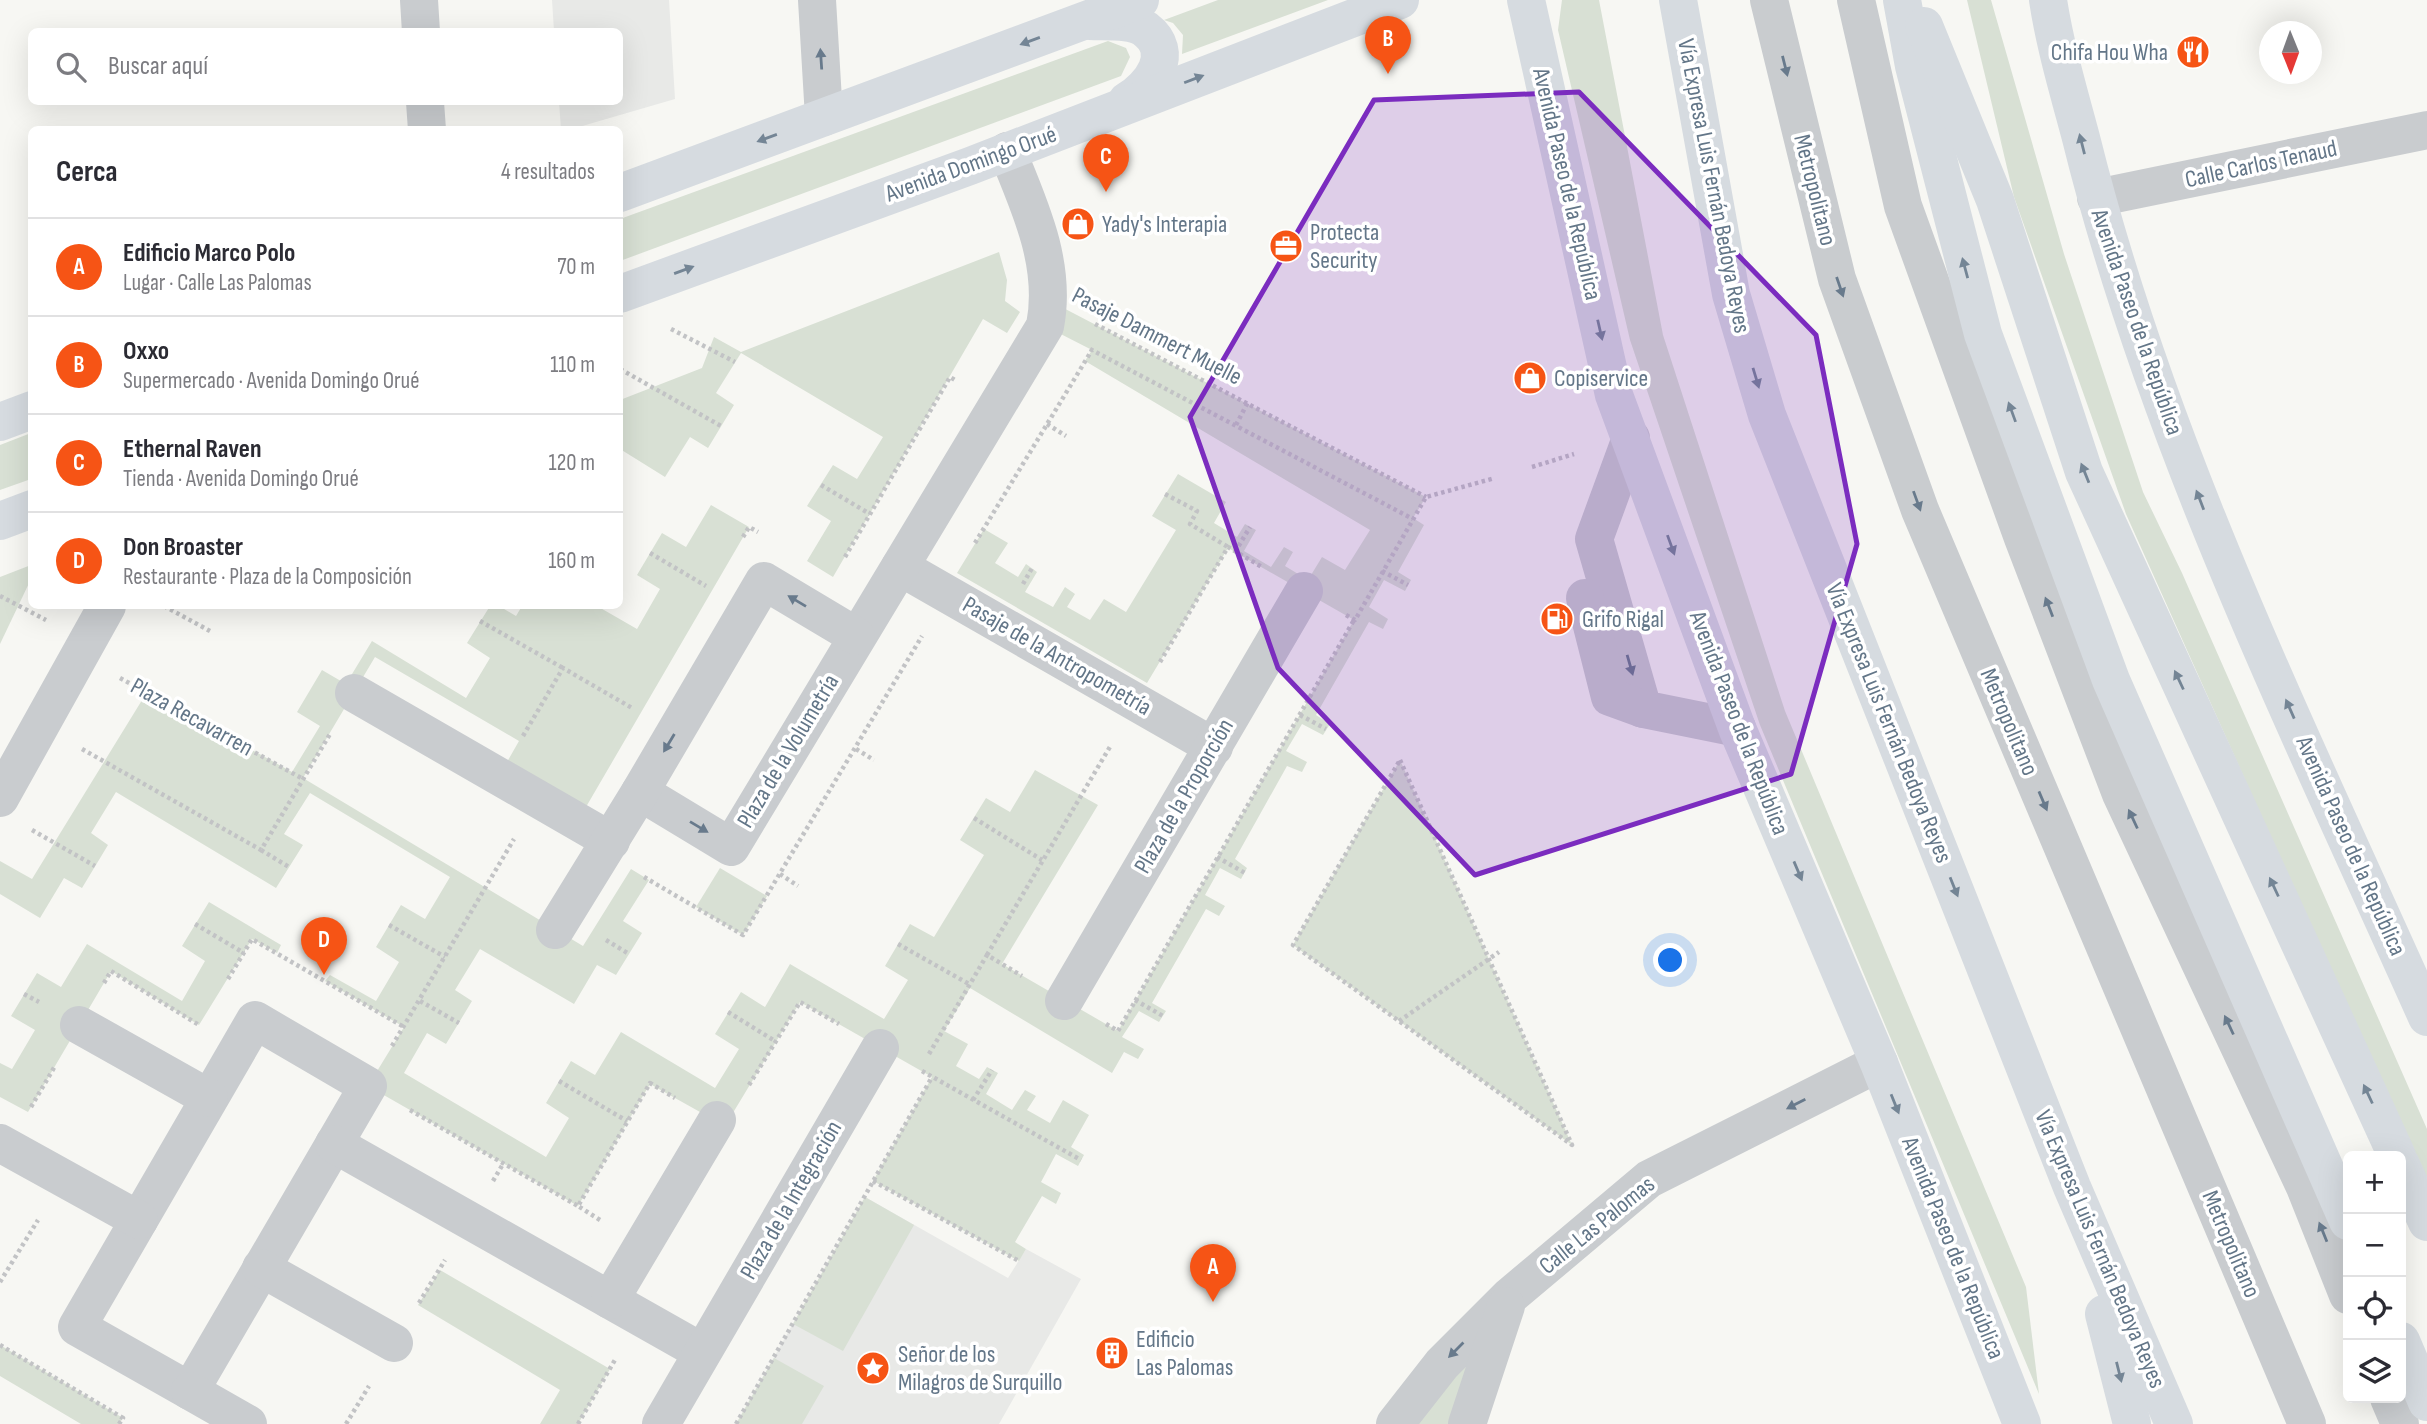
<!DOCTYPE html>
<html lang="es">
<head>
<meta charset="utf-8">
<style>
  :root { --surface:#fff; --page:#f7f7f7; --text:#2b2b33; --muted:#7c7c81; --line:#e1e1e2; --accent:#f65415 }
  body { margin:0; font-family:"Sofia Sans Condensed",sans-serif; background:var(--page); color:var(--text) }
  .controls { position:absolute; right:21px; bottom:21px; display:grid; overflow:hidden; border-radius:10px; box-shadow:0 7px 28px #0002 }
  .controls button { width:63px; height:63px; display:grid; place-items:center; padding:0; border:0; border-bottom:2px solid var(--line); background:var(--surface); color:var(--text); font:35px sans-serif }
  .compass { position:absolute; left:2259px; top:21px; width:63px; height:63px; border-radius:50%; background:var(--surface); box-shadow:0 7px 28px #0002; rotate:179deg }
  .you { position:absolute; left:1671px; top:961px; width:24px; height:24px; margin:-18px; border:5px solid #fff; border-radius:50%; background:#1a73e8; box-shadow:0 0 0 10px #1a73e833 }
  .badge { display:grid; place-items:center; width:46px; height:46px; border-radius:50%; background:var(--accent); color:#fff; font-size:23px; font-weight:700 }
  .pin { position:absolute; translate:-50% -58px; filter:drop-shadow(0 2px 4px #0008) }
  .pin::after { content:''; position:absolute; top:37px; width:24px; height:21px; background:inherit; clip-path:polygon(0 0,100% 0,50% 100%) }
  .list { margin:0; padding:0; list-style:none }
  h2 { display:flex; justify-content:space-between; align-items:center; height:91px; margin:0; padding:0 28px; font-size:30px }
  h2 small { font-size:23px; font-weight:400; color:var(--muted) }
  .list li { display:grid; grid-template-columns:46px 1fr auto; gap:21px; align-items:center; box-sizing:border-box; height:98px; padding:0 28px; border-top:2px solid var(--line) }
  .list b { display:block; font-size:26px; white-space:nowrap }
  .list p { margin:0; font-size:23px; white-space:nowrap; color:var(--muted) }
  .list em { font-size:23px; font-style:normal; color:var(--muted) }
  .icon { flex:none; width:38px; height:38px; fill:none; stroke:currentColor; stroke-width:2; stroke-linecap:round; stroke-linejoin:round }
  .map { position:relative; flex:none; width:2427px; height:1424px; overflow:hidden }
  .search { position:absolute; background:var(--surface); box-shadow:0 7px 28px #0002; left:28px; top:28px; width:595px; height:77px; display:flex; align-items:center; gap:18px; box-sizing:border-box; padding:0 24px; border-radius:10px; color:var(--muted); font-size:26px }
  .panel { position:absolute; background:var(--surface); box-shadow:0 7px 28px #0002; left:28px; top:126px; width:595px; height:483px; border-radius:10px }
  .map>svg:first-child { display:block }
  .built { fill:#e8e9e7 }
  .green { fill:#d8e0d4 }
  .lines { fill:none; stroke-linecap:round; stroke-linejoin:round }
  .path { stroke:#c2c3c5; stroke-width:4.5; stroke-dasharray:3.5 3.5; stroke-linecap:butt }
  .minor { stroke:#c9cccf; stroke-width:38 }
  .major { stroke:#d6dbe0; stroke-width:38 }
  .highway { stroke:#d6dbe0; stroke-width:38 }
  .oneway { fill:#748595 }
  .oneway2 { fill:#687a8c }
  .marked { fill:#7b2cbf; fill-opacity:0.2; stroke:#7b2cbf; stroke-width:5; stroke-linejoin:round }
  .labels { text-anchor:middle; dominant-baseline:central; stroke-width:7; stroke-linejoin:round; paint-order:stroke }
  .poi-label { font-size:24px; fill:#637688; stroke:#fff; text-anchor:start }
  .street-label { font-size:24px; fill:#637688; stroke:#fff }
</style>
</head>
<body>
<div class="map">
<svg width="2427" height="1424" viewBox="0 0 2427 1424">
  <rect width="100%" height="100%" fill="#f7f7f3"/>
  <g class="built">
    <polygon points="552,0 669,0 675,99 572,129 561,129 559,102 620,102 620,32 554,31"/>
    <polygon points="865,1197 1008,1278 1026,1249 1081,1279 999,1424 736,1424"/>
  </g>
  <g class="green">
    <polygon points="1218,0 1328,0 1182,54 1183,35 1173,23 1164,20"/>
    <polygon points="1562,0 1599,0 1663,335 1785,711 2026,1287 2039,1394 1760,725 1630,340 1558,30"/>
    <polygon points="1967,0 1991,0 2064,254 2143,492 2182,573 2427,1129 2427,1186 2126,514 2014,197"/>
    <polygon points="1108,41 1126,48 1130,57 1121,76 620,261 620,219"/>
    <polygon points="999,252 1007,280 1005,301 1020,312 1007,333 983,319 833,577 807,561 831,521 807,506 833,465 857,479 883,437 741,353 716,393 734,405 708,448 690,437 665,477 620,449 620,400 702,368 714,337 741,352"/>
    <polygon points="1050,301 1426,497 1413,518 1424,525 1398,572 1411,580 1405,591 1384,580 1369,607 1388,619 1383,629 1369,622 1316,715 1330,724 1323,735 1302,724 1286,751 1307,762 1302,772 1287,766 1235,859 1247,868 1241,879 1220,868 1205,895 1225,906 1219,916 1206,909 1152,1003 1166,1011 1159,1022 1139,1011 1122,1037 1144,1049 1138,1059 1124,1052 1112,1073 970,988 944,1031 968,1044 956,1066 979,1079 987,1067 998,1073 986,1094 1012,1110 1025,1090 1036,1096 1027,1110 1050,1123 1063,1100 1089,1115 1071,1147 1084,1155 1078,1166 1056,1154 1041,1182 1061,1193 1056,1204 1042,1196 1015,1242 1026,1249 1019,1261 873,1181 932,1077 800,1002 725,1126 650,1084 578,1206 368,1086 404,1027 325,981 330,975 376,1001 399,962 376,947 401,905 425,919 450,877 310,793 284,834 303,845 276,888 116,792 91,833 108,845 82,888 64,878 40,918 0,894 0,861 32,879 147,692 292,772 320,726 297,712 322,670 346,684 372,641 466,698 490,658 467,643 490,606 499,606 516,616 522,606 597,606 637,629 660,589 637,575 662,533 686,547 711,505 749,527 586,807 507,762 519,741 375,657 303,778 583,946 631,869 649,880 623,921 642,933 616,975 597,965 574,1004 480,949 455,990 472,1001 446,1044 427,1033 404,1073 546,1157 569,1118 546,1103 571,1061 595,1075 621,1032 715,1088 739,1049 715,1034 741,992 765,1007 790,964 884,1019 908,980 885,966 910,924 934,937 984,855 960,840 986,798 1010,812 1035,770 1098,805 1002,964 1118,1031 1354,620 1228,548 1147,683 957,573 984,529 1008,543 995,563 1018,577 1026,564 1037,572 1025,592 1053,607 1065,587 1075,594 1067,607 1090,620 1104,599 1126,612 1176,530 1152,516 1178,474 1226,502 1214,523 1237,537 1245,524 1256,530 1244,551 1271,567 1284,547 1293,552 1285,566 1308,580 1322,557 1345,570 1370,530 1085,361 1092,350 1045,326"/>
    <polygon points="31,433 31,479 0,490 0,445"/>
    <polygon points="31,565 31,579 0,644 0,577"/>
    <polygon points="1400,760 1572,1145 1293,945"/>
    <polygon points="720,868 767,896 743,935 696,907"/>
    <polygon points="209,902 281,945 277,953 252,939 199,1025 111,971 28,1112 0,1097 0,1063 12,1069 35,1030 11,1016 37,973 61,987 87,944 182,1001 205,961 182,946"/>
    <polygon points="865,1197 914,1225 843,1351 793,1324"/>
    <polygon points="440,1270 610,1369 578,1424 540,1424 560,1390 418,1305"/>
    <polygon points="1510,1296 1467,1424 1395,1424"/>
    <polygon points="0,1345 123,1418 119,1424 81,1424 0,1376"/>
    <polygon points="774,1358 824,1386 802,1424 736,1424"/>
  </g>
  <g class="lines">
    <g class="path">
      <polyline points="1095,324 1426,497"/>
      <polyline points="671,329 735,362"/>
      <polyline points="1090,349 1413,519"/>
      <polyline points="620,369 721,426"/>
      <polyline points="1047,424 1066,436"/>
      <polyline points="1236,425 1248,402"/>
      <polyline points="1532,467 1574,454"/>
      <polyline points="821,485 870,514"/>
      <polyline points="1165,494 1197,511 1190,524 1228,547"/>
      <polyline points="743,537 749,527 758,532"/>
      <polyline points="975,543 1092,350"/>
      <polyline points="1235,552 1250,527"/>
      <polyline points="650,553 706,586"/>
      <polyline points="845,557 950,377 955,380"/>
      <polyline points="1382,571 1408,585"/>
      <polyline points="1023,584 1032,568"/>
      <polyline points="0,596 46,620"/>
      <polyline points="164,606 210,631"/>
      <polyline points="1346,615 1355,620 1426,497 1495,478"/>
      <polyline points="480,621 563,668"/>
      <polyline points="1160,662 1228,547 1262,567"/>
      <polyline points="120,678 303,779"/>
      <polyline points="1300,715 1326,729"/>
      <polyline points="523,736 563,668 632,708"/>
      <polyline points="82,749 261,850 330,734"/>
      <polyline points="856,749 874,760"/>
      <polygon points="1400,760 1572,1145 1293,945"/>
      <polyline points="974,818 1042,860"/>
      <polyline points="32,830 95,866"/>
      <polyline points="261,850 289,867"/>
      <polyline points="1217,857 1245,873"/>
      <polyline points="780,874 798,886"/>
      <polyline points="644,877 743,935 922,636"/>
      <polyline points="195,924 244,953"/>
      <polyline points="389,925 445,957"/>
      <polyline points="606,940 629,954"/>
      <polyline points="898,944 969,984"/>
      <polyline points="987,955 1111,745"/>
      <polyline points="228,979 252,939 404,1027"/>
      <polyline points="104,983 111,971 199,1025"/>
      <polyline points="24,994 39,1002"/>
      <polyline points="1135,1000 1163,1016"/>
      <polyline points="420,1001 459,1023"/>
      <polyline points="728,1012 775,1041"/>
      <polyline points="1399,1021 1499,952"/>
      <polyline points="1106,1024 1118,1031 1354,620"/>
      <polyline points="392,1046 514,839"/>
      <polyline points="929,1054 987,955 1022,976"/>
      <polyline points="922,1071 1081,1160"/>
      <polyline points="559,1081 627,1121"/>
      <polyline points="749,1085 800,1002 839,1024"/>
      <polyline points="973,1100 992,1070"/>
      <polyline points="31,1107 55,1066"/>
      <polyline points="410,1110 578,1206"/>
      <polyline points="493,1181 503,1164"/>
      <polyline points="873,1181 1019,1261"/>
      <polyline points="600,1220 578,1206 650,1083 675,1098"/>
      <polyline points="0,1282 38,1220"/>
      <polyline points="419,1303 445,1260"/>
      <polyline points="0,1345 123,1418 119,1424"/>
      <polyline points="346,1424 369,1386"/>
      <polyline points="578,1424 616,1358"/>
      <polyline points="736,1424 932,1077"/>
    </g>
    <g class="minor">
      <polyline points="419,0 421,32"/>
      <polyline points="817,0 824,117"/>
      <polyline points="1769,0 1837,279 1920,510 2307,1424"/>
      <polyline points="1856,0 1903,206 2023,538 2121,794 2305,1187 2348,1295"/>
      <polyline points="425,102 427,130"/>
      <polyline points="2096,198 2427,130"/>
      <polyline points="1631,438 1594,539 1643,709 1737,728"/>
      <polyline points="900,567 1214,747"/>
      <polyline points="1585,598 1610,697 1643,709"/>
      <polyline points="354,693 611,841"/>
      <path d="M640,792l91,55 314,-521c12,-61 -15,-119 -38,-175"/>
      <polyline points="0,798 107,606"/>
      <polyline points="555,930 640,792 764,581 856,636"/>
      <polyline points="1064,1001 1304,591"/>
      <polygon points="255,1020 368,1086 190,1391 77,1327"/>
      <polyline points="79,1025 209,1098"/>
      <polyline points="0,1143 139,1220"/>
      <polyline points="334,1144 702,1352"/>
      <polyline points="261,1268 394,1343"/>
      <polyline points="610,1300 717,1120"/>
      <polyline points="190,1391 248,1424"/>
      <polyline points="2389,1398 2400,1424"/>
      <polyline points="661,1424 880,1048"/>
      <polyline points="1395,1424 1442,1364 1510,1296 1649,1179 1879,1063"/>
      <polyline points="1467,1424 1506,1306"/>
    </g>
    <g class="major">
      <polyline points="1526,0 1614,395 1737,728 1879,1063 2022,1424"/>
      <path d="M2048,0c7,46 21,93 33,138 76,307 218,592 346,879"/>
      <path d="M1090,21c16,1 42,-2 55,8 32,24 6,58 -18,72"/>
      <polyline points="620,193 1140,0"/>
      <polyline points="620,294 970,166 1400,0"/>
      <polyline points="0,422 32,410"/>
      <polyline points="0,521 32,509"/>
    </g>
    <g class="highway">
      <polyline points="1678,0 1731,294 1767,415 2072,1187 2174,1424"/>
      <polyline points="1902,0 1914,66 1983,334 2111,680 2348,1221"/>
      <polyline points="1924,26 1995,200 2084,472 2397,1156"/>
      <polyline points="2401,1165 2427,1222"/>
      <polyline points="2104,1314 2132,1424"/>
      <polyline points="2401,1341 2427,1402"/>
    </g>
  </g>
  <defs><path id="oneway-solid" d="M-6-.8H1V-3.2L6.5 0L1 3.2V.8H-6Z" transform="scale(1.75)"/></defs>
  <g class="oneway">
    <use href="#oneway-solid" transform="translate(1030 41) rotate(160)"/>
    <use href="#oneway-solid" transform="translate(1194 79) rotate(-21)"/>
    <use href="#oneway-solid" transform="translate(767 138) rotate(160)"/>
    <use href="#oneway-solid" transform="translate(2082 144) rotate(-104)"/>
    <use href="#oneway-solid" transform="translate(1965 268) rotate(-105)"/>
    <use href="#oneway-solid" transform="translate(684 270) rotate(-20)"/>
    <use href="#oneway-solid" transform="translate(1600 330) rotate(77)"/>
    <use href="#oneway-solid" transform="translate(1756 378) rotate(73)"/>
    <use href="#oneway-solid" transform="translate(2012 412) rotate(-110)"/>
    <use href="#oneway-solid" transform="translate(2085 473) rotate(-112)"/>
    <use href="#oneway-solid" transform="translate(2200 500) rotate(-111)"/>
    <use href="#oneway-solid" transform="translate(1671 545) rotate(70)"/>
    <use href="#oneway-solid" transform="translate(2179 680) rotate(-115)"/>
    <use href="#oneway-solid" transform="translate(2290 709) rotate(-114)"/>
    <use href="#oneway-solid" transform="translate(1798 871) rotate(67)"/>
    <use href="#oneway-solid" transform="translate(1954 887) rotate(68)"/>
    <use href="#oneway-solid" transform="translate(2274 887) rotate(-115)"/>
    <use href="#oneway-solid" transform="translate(2368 1094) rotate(-115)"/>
    <use href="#oneway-solid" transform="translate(1895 1104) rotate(68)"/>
    <use href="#oneway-solid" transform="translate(2119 1372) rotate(76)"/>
  </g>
  <g class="oneway2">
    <use href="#oneway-solid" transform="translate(821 59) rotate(-94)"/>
    <use href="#oneway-solid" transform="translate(1785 66) rotate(76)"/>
    <use href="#oneway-solid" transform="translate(1840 287) rotate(71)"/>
    <use href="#oneway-solid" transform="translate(1917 501) rotate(70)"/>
    <use href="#oneway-solid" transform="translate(797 601) rotate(-149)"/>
    <use href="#oneway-solid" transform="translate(2049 607) rotate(-111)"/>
    <use href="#oneway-solid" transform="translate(1630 665) rotate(74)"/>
    <use href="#oneway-solid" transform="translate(669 743) rotate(121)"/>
    <use href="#oneway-solid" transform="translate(2043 801) rotate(67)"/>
    <use href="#oneway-solid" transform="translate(2133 819) rotate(-115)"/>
    <use href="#oneway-solid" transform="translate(699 827) rotate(31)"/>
    <use href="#oneway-solid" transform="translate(2229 1025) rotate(-115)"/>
    <use href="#oneway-solid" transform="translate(1796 1104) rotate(153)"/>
    <use href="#oneway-solid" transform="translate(2323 1232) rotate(-112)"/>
    <use href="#oneway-solid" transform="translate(1456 1350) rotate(135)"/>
  </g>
  <path class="marked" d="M1579,92l237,243 41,209 -66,230 -316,101 -197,-207 -88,-251 184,-317z"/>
  <defs>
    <symbol id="restaurant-disc" viewBox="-11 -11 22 22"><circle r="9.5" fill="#f65415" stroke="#fff"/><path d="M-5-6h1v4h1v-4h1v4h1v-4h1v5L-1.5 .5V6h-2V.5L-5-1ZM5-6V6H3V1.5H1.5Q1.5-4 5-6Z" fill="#fff"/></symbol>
    <symbol id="shop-disc" viewBox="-11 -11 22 22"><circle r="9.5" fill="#f65415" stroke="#fff"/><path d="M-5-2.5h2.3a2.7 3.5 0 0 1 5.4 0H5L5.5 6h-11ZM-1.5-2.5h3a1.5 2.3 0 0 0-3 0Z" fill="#fff"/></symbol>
    <symbol id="office-disc" viewBox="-11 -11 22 22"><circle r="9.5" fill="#f65415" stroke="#fff"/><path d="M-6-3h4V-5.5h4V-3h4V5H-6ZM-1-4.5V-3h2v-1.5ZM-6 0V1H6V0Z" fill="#fff"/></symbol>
    <symbol id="fuel-disc" viewBox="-11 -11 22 22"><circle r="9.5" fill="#f65415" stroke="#fff"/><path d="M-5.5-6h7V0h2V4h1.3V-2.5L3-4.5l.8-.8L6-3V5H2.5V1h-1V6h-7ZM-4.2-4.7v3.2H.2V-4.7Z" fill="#fff"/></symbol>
    <symbol id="building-disc" viewBox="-11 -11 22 22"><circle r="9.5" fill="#f65415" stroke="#fff"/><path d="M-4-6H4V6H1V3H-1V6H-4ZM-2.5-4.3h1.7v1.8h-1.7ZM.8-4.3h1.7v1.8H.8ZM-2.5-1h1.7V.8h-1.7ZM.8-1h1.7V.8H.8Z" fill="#fff"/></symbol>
    <symbol id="sight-disc" viewBox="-11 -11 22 22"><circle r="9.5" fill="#f65415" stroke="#fff"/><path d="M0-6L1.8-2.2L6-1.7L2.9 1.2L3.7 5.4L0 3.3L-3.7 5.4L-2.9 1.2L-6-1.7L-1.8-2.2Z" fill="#fff"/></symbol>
  </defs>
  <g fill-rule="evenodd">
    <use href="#restaurant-disc" x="2174" y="33" width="38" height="38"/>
    <use href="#shop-disc" x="1059" y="205" width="38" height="38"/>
    <use href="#office-disc" x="1267" y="227" width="38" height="38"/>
    <use href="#shop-disc" x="1511" y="359" width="38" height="38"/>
    <use href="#fuel-disc" x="1538" y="600" width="38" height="38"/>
    <use href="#building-disc" x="1093" y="1334" width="38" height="38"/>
    <use href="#sight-disc" x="854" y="1349" width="38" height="38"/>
  </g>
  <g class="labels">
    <g class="poi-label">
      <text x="2168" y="52" text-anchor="end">Chifa Hou Wha</text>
      <text x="1102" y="224">Yady's Interapia</text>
      <text x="1310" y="232">Protecta<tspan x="1310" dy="28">Security</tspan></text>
      <text x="1554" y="378">Copiservice</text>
      <text x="1582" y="619">Grifo Rigal</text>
      <text x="1136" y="1339">Edificio<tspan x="1136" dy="28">Las Palomas</tspan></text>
      <text x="898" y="1354">Señor de los<tspan x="898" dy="28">Milagros de Surquillo</tspan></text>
    </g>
    <g class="street-label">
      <text transform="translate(971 164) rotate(-20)">Avenida Domingo Orué</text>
      <text transform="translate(2261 164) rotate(-12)">Calle Carlos Tenaud</text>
      <text transform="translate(1567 184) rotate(77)">Avenida Paseo de la República</text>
      <text transform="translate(1714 186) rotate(79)">Vía Expresa Luis Fernán Bedoya Reyes</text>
      <text transform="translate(1815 190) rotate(76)">Metropolitano</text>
      <text transform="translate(2137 322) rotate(71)">Avenida Paseo de la República</text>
      <text transform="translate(1157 336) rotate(27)">Pasaje Dammert Muelle</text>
      <text transform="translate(1057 656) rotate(30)">Pasaje de la Antropometría</text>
      <text transform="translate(192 717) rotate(29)">Plaza Recavarren</text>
      <text transform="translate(2009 722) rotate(67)">Metropolitano</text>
      <text transform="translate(1739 723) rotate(69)">Avenida Paseo de la República</text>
      <text transform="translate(1889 723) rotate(68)">Vía Expresa Luis Fernán Bedoya Reyes</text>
      <text transform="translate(788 751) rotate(-59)">Plaza de la Volumetría</text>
      <text transform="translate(1184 796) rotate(-60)">Plaza de la Proporción</text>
      <text transform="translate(2351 846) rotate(66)">Avenida Paseo de la República</text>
      <text transform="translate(791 1200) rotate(-60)">Plaza de la Integración</text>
      <text transform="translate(1597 1225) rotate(-39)">Calle Las Palomas</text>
      <text transform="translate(2231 1244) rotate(67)">Metropolitano</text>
      <text transform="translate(1953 1248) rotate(68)">Avenida Paseo de la República</text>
      <text transform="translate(2100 1249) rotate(67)">Vía Expresa Luis Fernán Bedoya Reyes</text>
    </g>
  </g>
</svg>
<div class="controls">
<button>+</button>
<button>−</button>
<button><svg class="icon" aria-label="locate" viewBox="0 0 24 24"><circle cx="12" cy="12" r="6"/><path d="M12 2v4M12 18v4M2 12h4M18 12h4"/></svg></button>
<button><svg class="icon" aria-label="layers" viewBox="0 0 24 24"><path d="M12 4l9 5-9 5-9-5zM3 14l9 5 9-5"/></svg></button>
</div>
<svg class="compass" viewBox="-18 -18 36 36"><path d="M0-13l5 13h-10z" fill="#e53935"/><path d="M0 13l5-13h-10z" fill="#7c7c81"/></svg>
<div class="you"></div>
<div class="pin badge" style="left:1213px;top:1302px">A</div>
<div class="pin badge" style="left:1388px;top:74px">B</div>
<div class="pin badge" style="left:1106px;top:192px">C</div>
<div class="pin badge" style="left:324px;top:975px">D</div>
<div class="search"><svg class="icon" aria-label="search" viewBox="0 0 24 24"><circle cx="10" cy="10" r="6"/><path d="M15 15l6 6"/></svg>Buscar aquí</div>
<section class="panel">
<h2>Cerca<small>4 resultados</small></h2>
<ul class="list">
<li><span class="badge">A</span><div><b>Edificio Marco Polo</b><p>Lugar · Calle Las Palomas</p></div><em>70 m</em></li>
<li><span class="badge">B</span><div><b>Oxxo</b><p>Supermercado · Avenida Domingo Orué</p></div><em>110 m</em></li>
<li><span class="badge">C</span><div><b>Ethernal Raven</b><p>Tienda · Avenida Domingo Orué</p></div><em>120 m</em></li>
<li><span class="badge">D</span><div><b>Don Broaster</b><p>Restaurante · Plaza de la Composición</p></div><em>160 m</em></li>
</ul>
</section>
</div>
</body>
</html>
